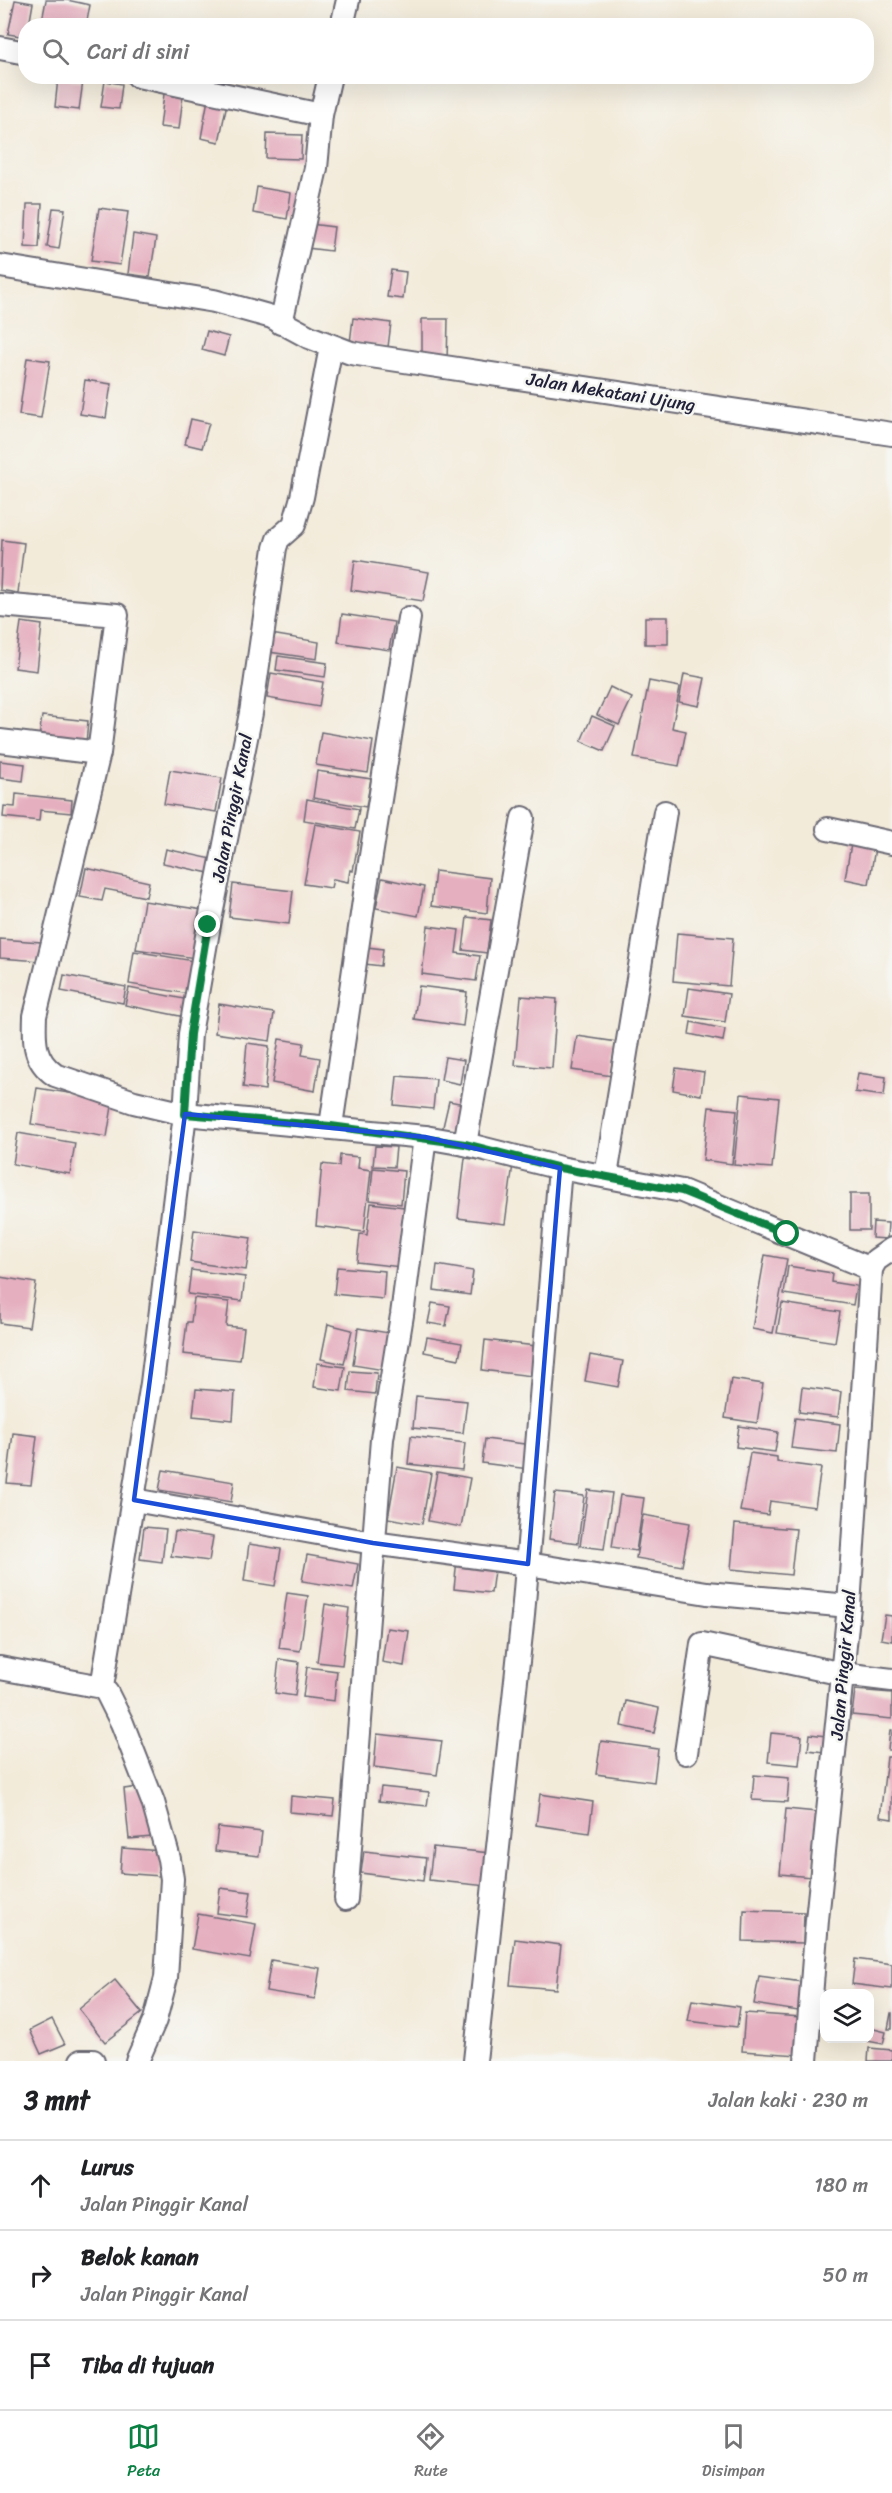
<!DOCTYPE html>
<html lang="id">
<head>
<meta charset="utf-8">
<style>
  :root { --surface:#fff; --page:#f6f6f6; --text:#202124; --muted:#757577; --line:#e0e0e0; --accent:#0b8043 }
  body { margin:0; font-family:Sriracha,sans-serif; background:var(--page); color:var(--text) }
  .controls { position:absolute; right:18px; bottom:18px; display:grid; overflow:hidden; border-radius:12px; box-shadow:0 6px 24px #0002 }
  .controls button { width:54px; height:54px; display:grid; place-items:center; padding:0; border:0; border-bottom:2px solid var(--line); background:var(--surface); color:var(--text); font:30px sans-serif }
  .stop { position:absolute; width:18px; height:18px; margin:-14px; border:4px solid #0b8043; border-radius:50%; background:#fff }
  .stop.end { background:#0b8043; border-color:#fff; box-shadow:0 2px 6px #0008 }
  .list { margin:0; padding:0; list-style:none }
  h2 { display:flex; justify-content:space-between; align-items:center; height:78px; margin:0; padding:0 24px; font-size:26px }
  h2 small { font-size:20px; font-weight:400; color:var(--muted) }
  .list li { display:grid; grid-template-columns:39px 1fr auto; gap:18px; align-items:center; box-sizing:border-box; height:90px; padding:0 24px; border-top:2px solid var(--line) }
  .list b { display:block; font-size:22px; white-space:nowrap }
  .list p { margin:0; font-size:20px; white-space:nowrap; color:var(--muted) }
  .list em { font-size:20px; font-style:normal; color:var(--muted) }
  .icon { flex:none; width:33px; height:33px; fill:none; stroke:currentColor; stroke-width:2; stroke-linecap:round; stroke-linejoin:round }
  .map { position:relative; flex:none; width:892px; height:2061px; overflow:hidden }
  .search { position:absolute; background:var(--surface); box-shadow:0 6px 24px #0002; left:18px; right:18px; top:18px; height:66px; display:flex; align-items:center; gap:15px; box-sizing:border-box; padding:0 21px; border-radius:24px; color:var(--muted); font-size:22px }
  .sheet { height:348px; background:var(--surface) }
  nav { display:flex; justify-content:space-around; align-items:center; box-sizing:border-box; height:84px; border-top:2px solid var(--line); background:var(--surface); font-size:16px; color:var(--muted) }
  nav a { display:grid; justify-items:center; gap:3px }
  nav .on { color:var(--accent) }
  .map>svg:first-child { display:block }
  .building { fill:#e5afbf }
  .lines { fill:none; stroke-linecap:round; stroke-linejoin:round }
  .street-casing { stroke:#6b6873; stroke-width:26 }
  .street { stroke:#fff; stroke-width:22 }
  .route { stroke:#0b8043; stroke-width:8 }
  .marked { fill:none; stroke:#1d4ed8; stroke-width:4.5; stroke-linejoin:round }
  .labels { text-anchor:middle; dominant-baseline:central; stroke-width:5; stroke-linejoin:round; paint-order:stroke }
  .street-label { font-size:18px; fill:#22223b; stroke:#f6f6f2 }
</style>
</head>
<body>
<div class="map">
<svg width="892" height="2061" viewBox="0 0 892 2061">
  <rect width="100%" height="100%" fill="#f6f6f2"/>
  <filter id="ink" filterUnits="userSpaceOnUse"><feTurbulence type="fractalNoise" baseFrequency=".0167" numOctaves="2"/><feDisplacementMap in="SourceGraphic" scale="12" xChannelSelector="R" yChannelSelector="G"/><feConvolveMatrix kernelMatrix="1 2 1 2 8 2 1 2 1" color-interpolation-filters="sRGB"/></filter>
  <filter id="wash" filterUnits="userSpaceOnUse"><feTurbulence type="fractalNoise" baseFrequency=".008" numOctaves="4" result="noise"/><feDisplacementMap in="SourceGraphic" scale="24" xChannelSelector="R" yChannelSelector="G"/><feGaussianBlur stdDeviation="1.35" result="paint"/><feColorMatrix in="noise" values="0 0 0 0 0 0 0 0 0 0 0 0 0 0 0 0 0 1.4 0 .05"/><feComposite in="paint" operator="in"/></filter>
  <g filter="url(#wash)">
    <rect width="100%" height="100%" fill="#f3ebda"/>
    <g id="blocks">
      <g class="building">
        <polygon points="15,0 33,3 29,26 26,26 26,37 8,34"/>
        <polygon points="46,0 67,0 90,5 86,26 41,26"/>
        <polygon points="58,78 83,81 79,110 55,107"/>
        <polygon points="105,81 122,84 119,109 101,107"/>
        <polygon points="164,94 183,96 179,129 160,127"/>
        <polygon points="208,99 227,103 219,142 201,138"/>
        <polygon points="267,134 302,135 301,159 266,158"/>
        <polygon points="257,187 291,193 287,219 253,213"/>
        <polygon points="27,204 42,204 39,248 25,247"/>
        <polygon points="53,208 65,209 59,249 47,247"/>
        <polygon points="99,208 128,212 120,265 91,261"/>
        <polygon points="310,224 334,227 331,251 307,248"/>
        <polygon points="133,234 156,238 150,277 128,274"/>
        <polygon points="391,270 406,272 403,299 387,297"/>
        <polygon points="353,318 391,323 388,347 350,343"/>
        <polygon points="422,319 448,319 447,363 422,363"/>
        <polygon points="207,331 229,337 224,356 202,350"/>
        <polygon points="27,358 50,361 41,418 19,415"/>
        <polygon points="85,380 111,384 106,418 80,414"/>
        <polygon points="191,419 209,423 202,448 185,444"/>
        <polygon points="2,540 24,543 18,593 0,590"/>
        <polygon points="355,560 429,572 423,601 351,590"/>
        <polygon points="342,614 394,622 389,650 338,642"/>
        <rect x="645" y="617" width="23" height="27"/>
        <polygon points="21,622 42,625 37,671 15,668"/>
        <polygon points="271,634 319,642 317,659 269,652"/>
        <polygon points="278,656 327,663 325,677 276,670"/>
        <polygon points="271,673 323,682 319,707 267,698"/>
        <polygon points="684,674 705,678 699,706 679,702"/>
        <polygon points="649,681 680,687 672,728 686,731 679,766 634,758"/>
        <polygon points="610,687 632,698 619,725 597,715"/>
        <polygon points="42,716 88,721 86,743 39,738"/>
        <polygon points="592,716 615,726 604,751 581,741"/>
        <polygon points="321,732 373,741 368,773 316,765"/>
        <polygon points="0,761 25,764 23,781 0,778"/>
        <polygon points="170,770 222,778 216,812 164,804"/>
        <polygon points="317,771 371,779 366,807 313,798"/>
        <polygon points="16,794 72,800 71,813 40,810 39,821 3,817 4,806 15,807"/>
        <polygon points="307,799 359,809 355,829 304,820"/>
        <polygon points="315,824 360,832 353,871 350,870 348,882 333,879 331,888 304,884"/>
        <polygon points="852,838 876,842 869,884 845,879"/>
        <polygon points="166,849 212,859 209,873 163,863"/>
        <polygon points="86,868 149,882 146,897 105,889 102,901 80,897"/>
        <polygon points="435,871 490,878 487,913 431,906"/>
        <polygon points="382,878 424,887 418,916 376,908"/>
        <polygon points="233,884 293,891 289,924 229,917"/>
        <polygon points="144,901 203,910 195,958 136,949"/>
        <polygon points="467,917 491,920 487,953 463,950"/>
        <polygon points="428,926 459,930 456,953 480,956 476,981 422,974"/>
        <polygon points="677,933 733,938 729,986 673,981"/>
        <polygon points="0,939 41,942 40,961 0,958"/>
        <polygon points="367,947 383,949 381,966 365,964"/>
        <polygon points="134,951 194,961 189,994 129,984"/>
        <polygon points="64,975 126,987 123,1003 61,991"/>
        <polygon points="419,986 467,992 463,1026 414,1019"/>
        <polygon points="129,988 189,1000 185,1017 125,1005"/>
        <polygon points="689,988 729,994 725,1022 685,1016"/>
        <polygon points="521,996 557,999 552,1068 515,1065"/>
        <polygon points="219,1004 274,1013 270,1041 215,1033"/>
        <polygon points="691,1022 725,1029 723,1041 689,1034"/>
        <polygon points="577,1036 617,1042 612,1076 572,1070"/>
        <polygon points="279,1039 304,1043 302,1055 320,1058 315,1091 272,1083"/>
        <polygon points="247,1043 269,1046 265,1090 243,1087"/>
        <polygon points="445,1057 464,1060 460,1084 441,1080"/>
        <polygon points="676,1068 704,1072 701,1095 673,1090"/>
        <polygon points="858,1073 886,1077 884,1096 855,1092"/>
        <polygon points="397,1076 436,1079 433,1109 394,1105"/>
        <polygon points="37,1088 113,1100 107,1137 31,1124"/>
        <polygon points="741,1094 779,1098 772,1168 734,1165"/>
        <polygon points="449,1101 464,1104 457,1134 442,1131"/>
        <polygon points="709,1107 737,1110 732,1164 703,1160"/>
        <polygon points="18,1133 75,1143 70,1174 13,1164"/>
        <polygon points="375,1146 396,1147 394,1167 373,1166"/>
        <polygon points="340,1155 359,1157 358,1168 371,1170 364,1232 316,1226 322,1164 339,1166"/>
        <polygon points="465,1158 513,1164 505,1224 458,1218"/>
        <polygon points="373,1168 404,1171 401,1204 370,1200"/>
        <rect x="850" y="1194" width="19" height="36"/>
        <polygon points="371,1203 404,1207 401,1267 357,1262 360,1234 367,1235"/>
        <polygon points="873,1222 888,1223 887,1239 872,1238"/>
        <polygon points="194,1230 251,1238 246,1270 190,1262"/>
        <polygon points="765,1255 787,1259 773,1333 752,1329"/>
        <polygon points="437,1265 473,1271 470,1295 434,1290"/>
        <polygon points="788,1266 832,1273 831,1282 856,1286 853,1305 784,1294"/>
        <polygon points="337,1267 385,1271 383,1299 334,1294"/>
        <polygon points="191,1270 245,1277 242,1301 188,1294"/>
        <polygon points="0,1277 36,1283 29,1327 0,1323"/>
        <polygon points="194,1298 229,1302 226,1326 244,1328 240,1360 183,1354 187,1322 191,1322"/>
        <polygon points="432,1303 450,1306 446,1326 428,1323"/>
        <polygon points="782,1303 840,1312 835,1342 777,1333"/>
        <polygon points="328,1324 352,1330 344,1364 321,1359"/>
        <polygon points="358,1328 389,1333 384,1370 353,1365"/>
        <polygon points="427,1337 462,1343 459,1359 424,1352"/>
        <polygon points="485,1340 536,1346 532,1376 482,1370"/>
        <polygon points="590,1355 623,1361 618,1387 585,1381"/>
        <polygon points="317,1363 345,1367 341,1391 314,1387"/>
        <polygon points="350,1371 377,1373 375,1394 348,1391"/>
        <polygon points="731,1379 763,1384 757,1423 725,1418"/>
        <polygon points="802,1387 841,1392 838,1417 799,1412"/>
        <polygon points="196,1389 235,1392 233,1420 193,1416"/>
        <polygon points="416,1396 467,1401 463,1433 413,1428"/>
        <polygon points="795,1418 840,1424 837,1453 791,1448"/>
        <polygon points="739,1426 778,1432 775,1452 736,1447"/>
        <polygon points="13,1433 37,1436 31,1485 7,1483"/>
        <polygon points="411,1436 465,1443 462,1470 408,1464"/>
        <polygon points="485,1439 532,1445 529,1469 482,1463"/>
        <polygon points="750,1453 777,1457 777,1462 821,1468 815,1507 770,1501 768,1515 740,1511"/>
        <polygon points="397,1467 431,1473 422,1524 388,1518"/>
        <polygon points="163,1470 234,1482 231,1502 159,1490"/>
        <polygon points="437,1472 470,1478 461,1527 428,1521"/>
        <polygon points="588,1490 612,1493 604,1549 580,1546"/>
        <polygon points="555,1493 584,1496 578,1543 549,1539"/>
        <polygon points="620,1495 644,1498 636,1551 612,1547"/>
        <polygon points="643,1515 690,1523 682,1566 636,1558"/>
        <polygon points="735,1524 796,1529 791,1575 731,1569"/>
        <polygon points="144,1527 166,1529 162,1562 140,1559"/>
        <polygon points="175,1531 213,1537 209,1561 171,1556"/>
        <polygon points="249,1544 281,1549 275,1586 244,1581"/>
        <polygon points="307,1555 358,1564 353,1589 302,1581"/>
        <polygon points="457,1559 495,1563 491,1593 454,1589"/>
        <polygon points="287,1593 308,1596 300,1651 279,1648"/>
        <polygon points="325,1604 349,1608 342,1665 317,1662"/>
        <polygon points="885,1615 892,1616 892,1641 881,1639"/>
        <polygon points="387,1628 409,1631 404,1666 382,1662"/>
        <polygon points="279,1659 299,1662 295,1696 275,1693"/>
        <polygon points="307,1667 337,1671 334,1701 303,1697"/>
        <polygon points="855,1690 892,1693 892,1719 852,1715"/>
        <polygon points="626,1701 659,1708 654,1733 621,1726"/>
        <polygon points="890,1730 892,1730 892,1750 888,1750"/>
        <polygon points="771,1733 802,1736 799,1765 768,1762"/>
        <polygon points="377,1734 442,1741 437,1775 374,1767"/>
        <polygon points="810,1734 834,1737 832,1753 808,1750"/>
        <polygon points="601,1741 658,1749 654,1782 596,1774"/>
        <polygon points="887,1757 892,1757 892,1819 880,1817"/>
        <polygon points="754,1775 789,1778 787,1802 752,1800"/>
        <polygon points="146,1786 152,1837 129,1839 124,1789"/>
        <polygon points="381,1787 429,1792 427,1806 379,1801"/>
        <polygon points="540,1794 593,1802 589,1833 536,1825"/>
        <polygon points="291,1796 335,1800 333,1816 290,1812"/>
        <polygon points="786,1809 817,1812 811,1877 780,1874"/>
        <polygon points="218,1827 262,1832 259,1856 215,1851"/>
        <polygon points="433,1847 490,1853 487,1886 429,1880"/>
        <polygon points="122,1848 162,1851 160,1876 120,1873"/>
        <polygon points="364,1851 426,1858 423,1881 361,1873"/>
        <polygon points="220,1888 251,1892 247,1917 217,1913"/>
        <polygon points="744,1910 804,1912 803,1943 743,1941"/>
        <polygon points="198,1914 256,1924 250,1959 192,1949"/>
        <polygon points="515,1939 561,1945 556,1989 510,1985"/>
        <polygon points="855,1959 892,1964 892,1989 852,1984"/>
        <polygon points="271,1960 320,1968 315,1999 266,1991"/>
        <polygon points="759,1976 802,1982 798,2011 754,2004"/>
        <polygon points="115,1980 142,2013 105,2042 79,2009"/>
        <polygon points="692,2000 740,2007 737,2027 688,2021"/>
        <polygon points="745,2013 801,2017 799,2055 742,2051"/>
        <polygon points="891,2013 892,2013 892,2029 888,2029"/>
        <polygon points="52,2019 65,2044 41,2054 30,2030"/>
        <polygon points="870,2028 886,2032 883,2044 862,2040 870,2038"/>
        <polygon points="869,2048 892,2050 892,2061 868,2061"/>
      </g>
    </g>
  </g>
  <g filter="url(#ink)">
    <use href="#blocks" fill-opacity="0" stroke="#6b6873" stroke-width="1.5"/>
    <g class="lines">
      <defs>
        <g id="street">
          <polyline points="342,26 348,0"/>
          <polyline points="0,48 26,53"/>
          <polyline points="138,76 321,115"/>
          <polyline points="0,266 214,301 272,317 309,337 351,353 892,434"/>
          <polyline points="281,323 316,168 321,115 330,76"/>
          <path d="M0,605l117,10 -18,138 -64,263c-1,24 -2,44 20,59l79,27 51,12 240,23 40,7 95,24 122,23 189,78"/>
          <polyline points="0,741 99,753"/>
          <polyline points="828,829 892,843"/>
          <polyline points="331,1126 366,887 409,618"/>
          <polyline points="465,1144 523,818"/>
          <polyline points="606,1176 665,812"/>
          <polyline points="134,1500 373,1543 528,1564 707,1593 849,1606"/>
          <polyline points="0,1668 102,1687 107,1693 122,1723 153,1802 169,1859 172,1879 166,1978 155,2020 137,2061"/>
          <polyline points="102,1687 152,1383 185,1114 190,1034 209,925 251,713 275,548 278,539 294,525 302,497 331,347"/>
          <polyline points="686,1753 702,1644 843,1674 892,1680"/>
          <polyline points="346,1899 382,1439 402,1315 425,1137"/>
          <polyline points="81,2061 93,2061"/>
          <polyline points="475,2061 523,1615 560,1168"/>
          <polyline points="806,2061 817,1920 849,1606 871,1269 876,1260 892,1249"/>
        </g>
      </defs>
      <use href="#street" class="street-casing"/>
      <use href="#street" class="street"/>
    </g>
  </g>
  <g class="lines" filter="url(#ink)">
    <polyline class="route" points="208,925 190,1034 185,1114 331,1126 465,1144 560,1168 682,1191 787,1234"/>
  </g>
  <path class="marked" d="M185,1114l240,23 135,31 -32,396 -155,-21 -239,-43z"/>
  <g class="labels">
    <g class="street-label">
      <text transform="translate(611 392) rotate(9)">Jalan Mekatani Ujung</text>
      <text transform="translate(232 808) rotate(-79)">Jalan Pinggir Kanal</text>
      <text transform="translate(843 1665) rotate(-85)">Jalan Pinggir Kanal</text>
    </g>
  </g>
</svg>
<div class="controls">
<button><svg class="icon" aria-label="layers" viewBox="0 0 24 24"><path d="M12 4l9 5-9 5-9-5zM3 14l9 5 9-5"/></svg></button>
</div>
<div class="stop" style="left:787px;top:1234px"></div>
<div class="stop end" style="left:208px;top:925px"></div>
<div class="search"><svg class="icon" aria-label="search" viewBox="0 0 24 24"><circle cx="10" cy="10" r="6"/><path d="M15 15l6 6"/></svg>Cari di sini</div>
</div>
<section class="sheet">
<h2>3 mnt<small>Jalan kaki · 230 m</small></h2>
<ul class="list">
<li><svg class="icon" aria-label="ahead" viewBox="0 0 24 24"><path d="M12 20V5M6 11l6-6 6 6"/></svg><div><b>Lurus</b><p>Jalan Pinggir Kanal</p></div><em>180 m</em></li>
<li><svg class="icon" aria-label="right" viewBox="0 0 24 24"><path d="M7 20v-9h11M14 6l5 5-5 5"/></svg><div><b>Belok kanan</b><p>Jalan Pinggir Kanal</p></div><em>50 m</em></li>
<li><svg class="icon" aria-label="arrive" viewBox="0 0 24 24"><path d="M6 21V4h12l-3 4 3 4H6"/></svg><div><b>Tiba di tujuan</b></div></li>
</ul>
</section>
<nav>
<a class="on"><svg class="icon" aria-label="map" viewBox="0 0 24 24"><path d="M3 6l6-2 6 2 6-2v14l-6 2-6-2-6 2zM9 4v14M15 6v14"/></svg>Peta</a>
<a><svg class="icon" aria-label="directions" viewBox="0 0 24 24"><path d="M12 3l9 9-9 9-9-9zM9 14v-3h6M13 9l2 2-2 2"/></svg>Rute</a>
<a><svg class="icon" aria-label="saved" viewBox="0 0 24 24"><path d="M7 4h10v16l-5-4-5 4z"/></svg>Disimpan</a>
</nav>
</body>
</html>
